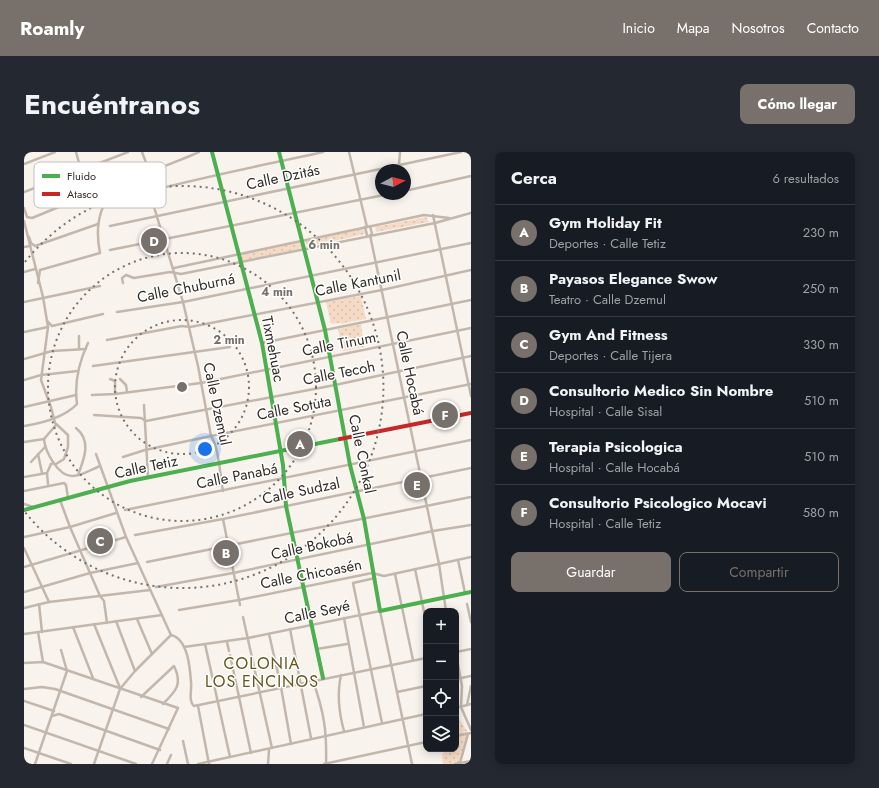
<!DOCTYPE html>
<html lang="es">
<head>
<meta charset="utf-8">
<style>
  :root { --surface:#171b24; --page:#242831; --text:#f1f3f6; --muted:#9ea1a6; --line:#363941; --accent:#78716b }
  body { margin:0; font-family:Jost,sans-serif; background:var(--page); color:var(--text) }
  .controls { position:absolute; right:12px; bottom:12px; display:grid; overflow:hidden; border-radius:8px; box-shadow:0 2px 10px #0003 }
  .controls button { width:36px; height:36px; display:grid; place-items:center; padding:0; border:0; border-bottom:1px solid var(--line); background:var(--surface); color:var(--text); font:20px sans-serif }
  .compass { position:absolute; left:351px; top:12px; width:36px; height:36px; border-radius:50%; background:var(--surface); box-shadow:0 2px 10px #0003; rotate:83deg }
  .you { position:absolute; left:181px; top:297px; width:14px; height:14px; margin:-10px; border:3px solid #fff; border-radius:50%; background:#1a73e8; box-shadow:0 0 0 6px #1a73e833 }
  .badge { display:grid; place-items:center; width:26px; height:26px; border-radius:50%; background:var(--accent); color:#fff; font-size:13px; font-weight:700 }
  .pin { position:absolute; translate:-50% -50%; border:2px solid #fff; box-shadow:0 1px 4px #0006 }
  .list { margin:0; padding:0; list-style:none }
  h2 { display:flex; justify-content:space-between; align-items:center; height:52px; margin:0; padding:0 16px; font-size:17px }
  h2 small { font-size:13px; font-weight:400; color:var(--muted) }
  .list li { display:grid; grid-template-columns:26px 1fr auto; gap:12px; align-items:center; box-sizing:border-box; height:56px; padding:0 16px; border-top:1px solid var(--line) }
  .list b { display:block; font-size:15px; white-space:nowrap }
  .list p { margin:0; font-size:13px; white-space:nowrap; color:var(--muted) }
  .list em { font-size:13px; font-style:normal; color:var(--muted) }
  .actions { display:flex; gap:8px; padding:12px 16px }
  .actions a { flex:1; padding:9px 0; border:1px solid var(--accent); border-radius:8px; text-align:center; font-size:14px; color:var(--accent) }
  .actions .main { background:var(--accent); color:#fff }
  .icon { flex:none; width:22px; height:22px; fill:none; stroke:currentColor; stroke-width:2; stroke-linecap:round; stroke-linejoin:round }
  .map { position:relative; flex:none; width:447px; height:612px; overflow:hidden; border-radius:8px }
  header { display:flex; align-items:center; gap:24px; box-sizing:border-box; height:56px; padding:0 20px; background:var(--accent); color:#fff }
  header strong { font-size:19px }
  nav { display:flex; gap:22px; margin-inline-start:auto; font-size:14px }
  .intro { display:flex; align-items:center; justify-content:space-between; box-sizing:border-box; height:96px; padding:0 24px }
  h1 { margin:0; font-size:28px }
  .button { padding:10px 18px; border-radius:8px; background:var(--accent); color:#fff; font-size:14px; font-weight:700 }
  main { display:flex; gap:24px; padding:0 24px }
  aside { flex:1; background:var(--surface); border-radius:8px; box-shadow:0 2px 10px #0003 }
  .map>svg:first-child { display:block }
  .park { fill:url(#park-dots) }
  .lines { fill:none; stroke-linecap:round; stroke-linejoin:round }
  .street { stroke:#c2b7ac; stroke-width:2.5 }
  .fast { stroke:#4caf50; stroke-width:4 }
  .jam { stroke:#c62828; stroke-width:4 }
  .ring { fill:none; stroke:#78716b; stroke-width:2; stroke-dasharray:2 4 }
  .labels { text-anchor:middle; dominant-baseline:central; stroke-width:3; stroke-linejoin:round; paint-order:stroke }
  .street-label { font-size:15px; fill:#332b25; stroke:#fff }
  .neighbourhood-label { font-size:16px; letter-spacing:1px; fill:#675419; stroke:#fff }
  .key { fill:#fff; stroke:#c2bfbe; stroke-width:1 }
  .key-label { font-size:11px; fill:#332b25 }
  .centre { fill:#78716b; stroke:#fff; stroke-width:2 }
  .ring-label { font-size:12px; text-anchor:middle; font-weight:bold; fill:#78716b; stroke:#fff; stroke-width:3; stroke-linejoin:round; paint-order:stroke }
</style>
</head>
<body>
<header>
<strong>Roamly</strong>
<nav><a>Inicio</a><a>Mapa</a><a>Nosotros</a><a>Contacto</a></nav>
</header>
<div class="intro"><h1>Encuéntranos</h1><a class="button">Cómo llegar</a></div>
<main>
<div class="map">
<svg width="447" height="612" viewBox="0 0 447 612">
  <defs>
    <pattern id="park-dots" width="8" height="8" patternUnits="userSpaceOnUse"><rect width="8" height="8" fill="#f5dbc5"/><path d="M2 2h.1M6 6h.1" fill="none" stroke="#d2bca9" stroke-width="1.8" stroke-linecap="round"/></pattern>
  </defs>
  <rect width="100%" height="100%" fill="#f9f3ed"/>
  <g class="park">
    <polygon points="402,65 405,70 352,80 351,75"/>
    <polygon points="340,77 341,82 283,95 281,88"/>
    <polygon points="277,89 279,96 218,109 217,102"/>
    <polygon points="337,144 342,167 320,171 319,173 318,171 307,172 302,150"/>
    <polygon points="337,172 340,195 319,199 314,177"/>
    <polygon points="434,565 445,582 435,612 419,612 418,604 421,597 432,597 432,571"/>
  </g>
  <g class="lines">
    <g class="street">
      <polyline points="52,0 64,43"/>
      <polyline points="118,0 126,21"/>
      <polyline points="325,0 343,75"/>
      <polyline points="0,12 31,0"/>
      <polyline points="375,12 376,0"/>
      <polyline points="370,14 371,18"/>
      <path d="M123,32l36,118 15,64 13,70c8,12 9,39 12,55"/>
      <polyline points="385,38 447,24"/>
      <polyline points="0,40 104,0"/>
      <path d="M111,43c62,-17 125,-29 188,-43"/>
      <polyline points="0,56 3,65 8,66 64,43 97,33"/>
      <polyline points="409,63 447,244"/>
      <polyline points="0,69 19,145 24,175 17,228 27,255 31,271 44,283 44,295 40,307 32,312"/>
      <polyline points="86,74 437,0"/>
      <polyline points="346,74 348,82"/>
      <polyline points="341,75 343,83"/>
      <polyline points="346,83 415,412 422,459"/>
      <polyline points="5,85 7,91 11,94 74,72"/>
      <polyline points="0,95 6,94"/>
      <polyline points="86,98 365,42"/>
      <polyline points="150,116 400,63 425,66"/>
      <polyline points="0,120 11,117"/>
      <path d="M14,131l2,-13 60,-17c-4,-20 -3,-42 11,-59 10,-13 69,-33 88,-42"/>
      <polyline points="99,131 98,126 102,123 110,126 146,120 157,122 411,71 447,61"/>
      <polyline points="0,150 76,134"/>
      <polyline points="93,160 159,150 447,91"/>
      <polyline points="23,169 28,174 79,162"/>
      <polyline points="0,180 24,175"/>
      <polyline points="55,184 55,197"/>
      <polyline points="83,188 158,174 166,175 358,138 447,118"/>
      <polyline points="238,191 447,148"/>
      <polyline points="0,207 28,199 62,197"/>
      <polyline points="69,214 206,195"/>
      <polyline points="86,227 91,229 91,242"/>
      <polyline points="96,227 102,233 103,240"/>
      <polyline points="0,228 17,223 54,219"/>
      <polyline points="68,243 91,242 177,231 447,176"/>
      <polyline points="120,253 124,325"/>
      <polyline points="0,255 52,243"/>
      <polyline points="70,263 117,266 122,269 311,233 447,204"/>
      <path d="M0,274c18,-3 40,-8 53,-22 -3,-22 2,-42 11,-61"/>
      <path d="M52,276c16,13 8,31 2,47"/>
      <path d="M20,287c1,12 14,38 29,37 9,0 19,-7 27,-10"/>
      <polyline points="20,287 32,273"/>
      <polyline points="0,290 20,287"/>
      <polyline points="14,302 18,321"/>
      <polyline points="72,302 102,385 147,483"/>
      <polyline points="99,305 121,298 187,284 447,232"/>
      <polyline points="7,310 21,295"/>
      <polyline points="0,325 23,321"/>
      <polyline points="24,332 23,321 27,312 30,311"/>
      <polyline points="0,339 40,331 42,333 44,346"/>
      <polyline points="36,348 46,375 76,444 80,449 83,471"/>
      <polyline points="0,352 9,355"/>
      <polyline points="101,358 447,288"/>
      <polyline points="199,367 216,453"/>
      <polyline points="111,383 199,367 447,316"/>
      <polyline points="0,385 46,375 92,361"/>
      <polyline points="0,396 25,450"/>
      <polyline points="434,408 441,441"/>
      <polyline points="123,410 447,345"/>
      <polyline points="0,415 102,385"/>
      <polyline points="391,417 402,469"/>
      <polyline points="371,422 389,508"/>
      <polyline points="351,426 329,431 358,571"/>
      <polyline points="132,435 209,421 409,379 447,373"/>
      <polyline points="0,440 66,421 114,411"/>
      <polyline points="15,452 18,480"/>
      <polyline points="443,452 447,470"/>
      <polyline points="0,456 25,450 126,438"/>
      <polyline points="155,458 215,448 348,421 360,424 447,405"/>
      <polyline points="219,465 248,596"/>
      <polyline points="320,466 340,575"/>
      <polyline points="113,467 128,502"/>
      <polyline points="92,469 111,519"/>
      <polyline points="70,472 96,536"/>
      <polyline points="49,475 69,526"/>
      <polyline points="266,477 287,586"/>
      <polyline points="14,480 19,510"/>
      <polyline points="0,482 138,463"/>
      <polyline points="245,482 256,530"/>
      <path d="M147,483c17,4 19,33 20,47 1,8 -3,19 3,24l232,-48"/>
      <polyline points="203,490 205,499"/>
      <polyline points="181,492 206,605"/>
      <polyline points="160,495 224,486 356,459 388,612"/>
      <polyline points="293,497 323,492"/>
      <polyline points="432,500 447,497"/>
      <polyline points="432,502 438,534 437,555 447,578"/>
      <polyline points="206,503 227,601"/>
      <polyline points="0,511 19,510 154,556 128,612"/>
      <path d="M317,523c-4,18 -2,38 3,56"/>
      <polyline points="432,527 447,524"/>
      <path d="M289,529c11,31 14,50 13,83"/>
      <polyline points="257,535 267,592"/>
      <polyline points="0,537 18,535 31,537 145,577"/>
      <polyline points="373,540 402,534"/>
      <path d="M117,545l33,-31c9,18 2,25 -11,38"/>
      <polyline points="0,549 30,559"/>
      <polyline points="443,553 447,534"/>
      <polyline points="174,554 185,612"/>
      <polyline points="432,556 447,552"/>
      <polyline points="28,564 35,562 136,598"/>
      <polyline points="0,573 112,612"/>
      <polyline points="432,584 447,581"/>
      <polyline points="159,589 164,612"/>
      <polyline points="0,596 47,612"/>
      <polyline points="436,611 444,582"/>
      <polyline points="11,612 43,519 37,498"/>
      <polyline points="70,612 96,537 111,519 147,483"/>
      <polyline points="143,612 147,603"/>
      <polyline points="174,612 402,562"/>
      <polyline points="244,612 245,598"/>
      <polyline points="300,612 402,590"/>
      <polyline points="431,612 447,609"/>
    </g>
    <g class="fast">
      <polyline points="188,0 238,191 259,313 262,354 299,526"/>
      <polyline points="255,0 301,178 326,313 340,367 356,459 447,440"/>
      <polyline points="0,358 106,329 316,287"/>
    </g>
    <polyline class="jam" points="316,287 447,261"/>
  </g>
  <g class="ring">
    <circle cx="158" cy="235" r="67"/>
    <circle cx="158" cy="235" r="134"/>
    <path d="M1 110A201 201 0 1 1 1 360"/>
  </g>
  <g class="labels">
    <g class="street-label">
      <text transform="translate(259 25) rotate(-12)">Calle Dzitás</text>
      <text transform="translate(334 131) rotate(-11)">Calle Kantunil</text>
      <text transform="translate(162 136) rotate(-11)">Calle Chuburná</text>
      <text transform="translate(315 192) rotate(-11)">Calle Tinum</text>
      <text transform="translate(249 197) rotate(79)">Tixmehuac</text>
      <text transform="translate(315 221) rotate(-11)">Calle Tecoh</text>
      <text transform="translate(386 221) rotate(78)">Calle Hocabá</text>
      <text transform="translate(193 252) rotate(78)">Calle Dzemul</text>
      <text transform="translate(270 256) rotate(-11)">Calle Sotuta</text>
      <text transform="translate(338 302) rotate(78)">Calle Conkal</text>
      <text transform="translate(122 315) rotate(-12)">Calle Tetiz</text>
      <text transform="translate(213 324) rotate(-11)">Calle Panabá</text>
      <text transform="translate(277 339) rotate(-12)">Calle Sudzal</text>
      <text transform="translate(288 394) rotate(-12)">Calle Bokobá</text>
      <text transform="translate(287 422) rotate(-11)">Calle Chicoasén</text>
      <text transform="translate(293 460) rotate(-12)">Calle Seyé</text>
    </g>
    <g class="neighbourhood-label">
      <text x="238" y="511">COLONIA<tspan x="238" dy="18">LOS ENCINOS</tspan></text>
    </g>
  </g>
  <rect x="10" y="10" width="132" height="46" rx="6" class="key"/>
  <rect x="18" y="22" width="18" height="4" fill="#4caf50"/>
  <rect x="18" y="40" width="18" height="4" fill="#c62828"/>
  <g class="key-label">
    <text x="43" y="28">Fluido</text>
    <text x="43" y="46">Atasco</text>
  </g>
  <circle cx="158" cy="235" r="6" class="centre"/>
  <g class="ring-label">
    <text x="300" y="97">6 min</text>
    <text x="253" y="144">4 min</text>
    <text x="205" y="192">2 min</text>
  </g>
</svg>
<div class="controls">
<button>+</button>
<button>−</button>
<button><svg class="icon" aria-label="locate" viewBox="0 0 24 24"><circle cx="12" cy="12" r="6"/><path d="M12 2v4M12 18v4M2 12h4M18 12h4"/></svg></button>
<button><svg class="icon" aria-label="layers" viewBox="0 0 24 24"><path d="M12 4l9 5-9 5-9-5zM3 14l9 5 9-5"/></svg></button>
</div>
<svg class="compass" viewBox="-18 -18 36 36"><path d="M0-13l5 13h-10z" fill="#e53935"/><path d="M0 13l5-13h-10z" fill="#9ea1a6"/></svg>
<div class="you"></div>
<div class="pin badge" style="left:276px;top:292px">A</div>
<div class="pin badge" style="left:202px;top:401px">B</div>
<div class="pin badge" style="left:76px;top:389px">C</div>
<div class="pin badge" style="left:130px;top:89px">D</div>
<div class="pin badge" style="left:393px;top:333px">E</div>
<div class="pin badge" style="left:421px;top:263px">F</div>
</div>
<aside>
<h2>Cerca<small>6 resultados</small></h2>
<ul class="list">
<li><span class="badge">A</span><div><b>Gym Holiday Fit</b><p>Deportes · Calle Tetiz</p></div><em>230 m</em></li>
<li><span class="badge">B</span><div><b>Payasos Elegance Swow</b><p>Teatro · Calle Dzemul</p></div><em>250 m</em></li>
<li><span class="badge">C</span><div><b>Gym And Fitness</b><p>Deportes · Calle Tijera</p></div><em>330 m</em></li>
<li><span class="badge">D</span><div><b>Consultorio Medico Sin Nombre</b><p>Hospital · Calle Sisal</p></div><em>510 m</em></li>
<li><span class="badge">E</span><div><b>Terapia Psicologica</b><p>Hospital · Calle Hocabá</p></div><em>510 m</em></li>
<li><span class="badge">F</span><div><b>Consultorio Psicologico Mocavi</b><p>Hospital · Calle Tetiz</p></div><em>580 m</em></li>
</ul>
<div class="actions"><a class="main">Guardar</a><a>Compartir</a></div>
</aside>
</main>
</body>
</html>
